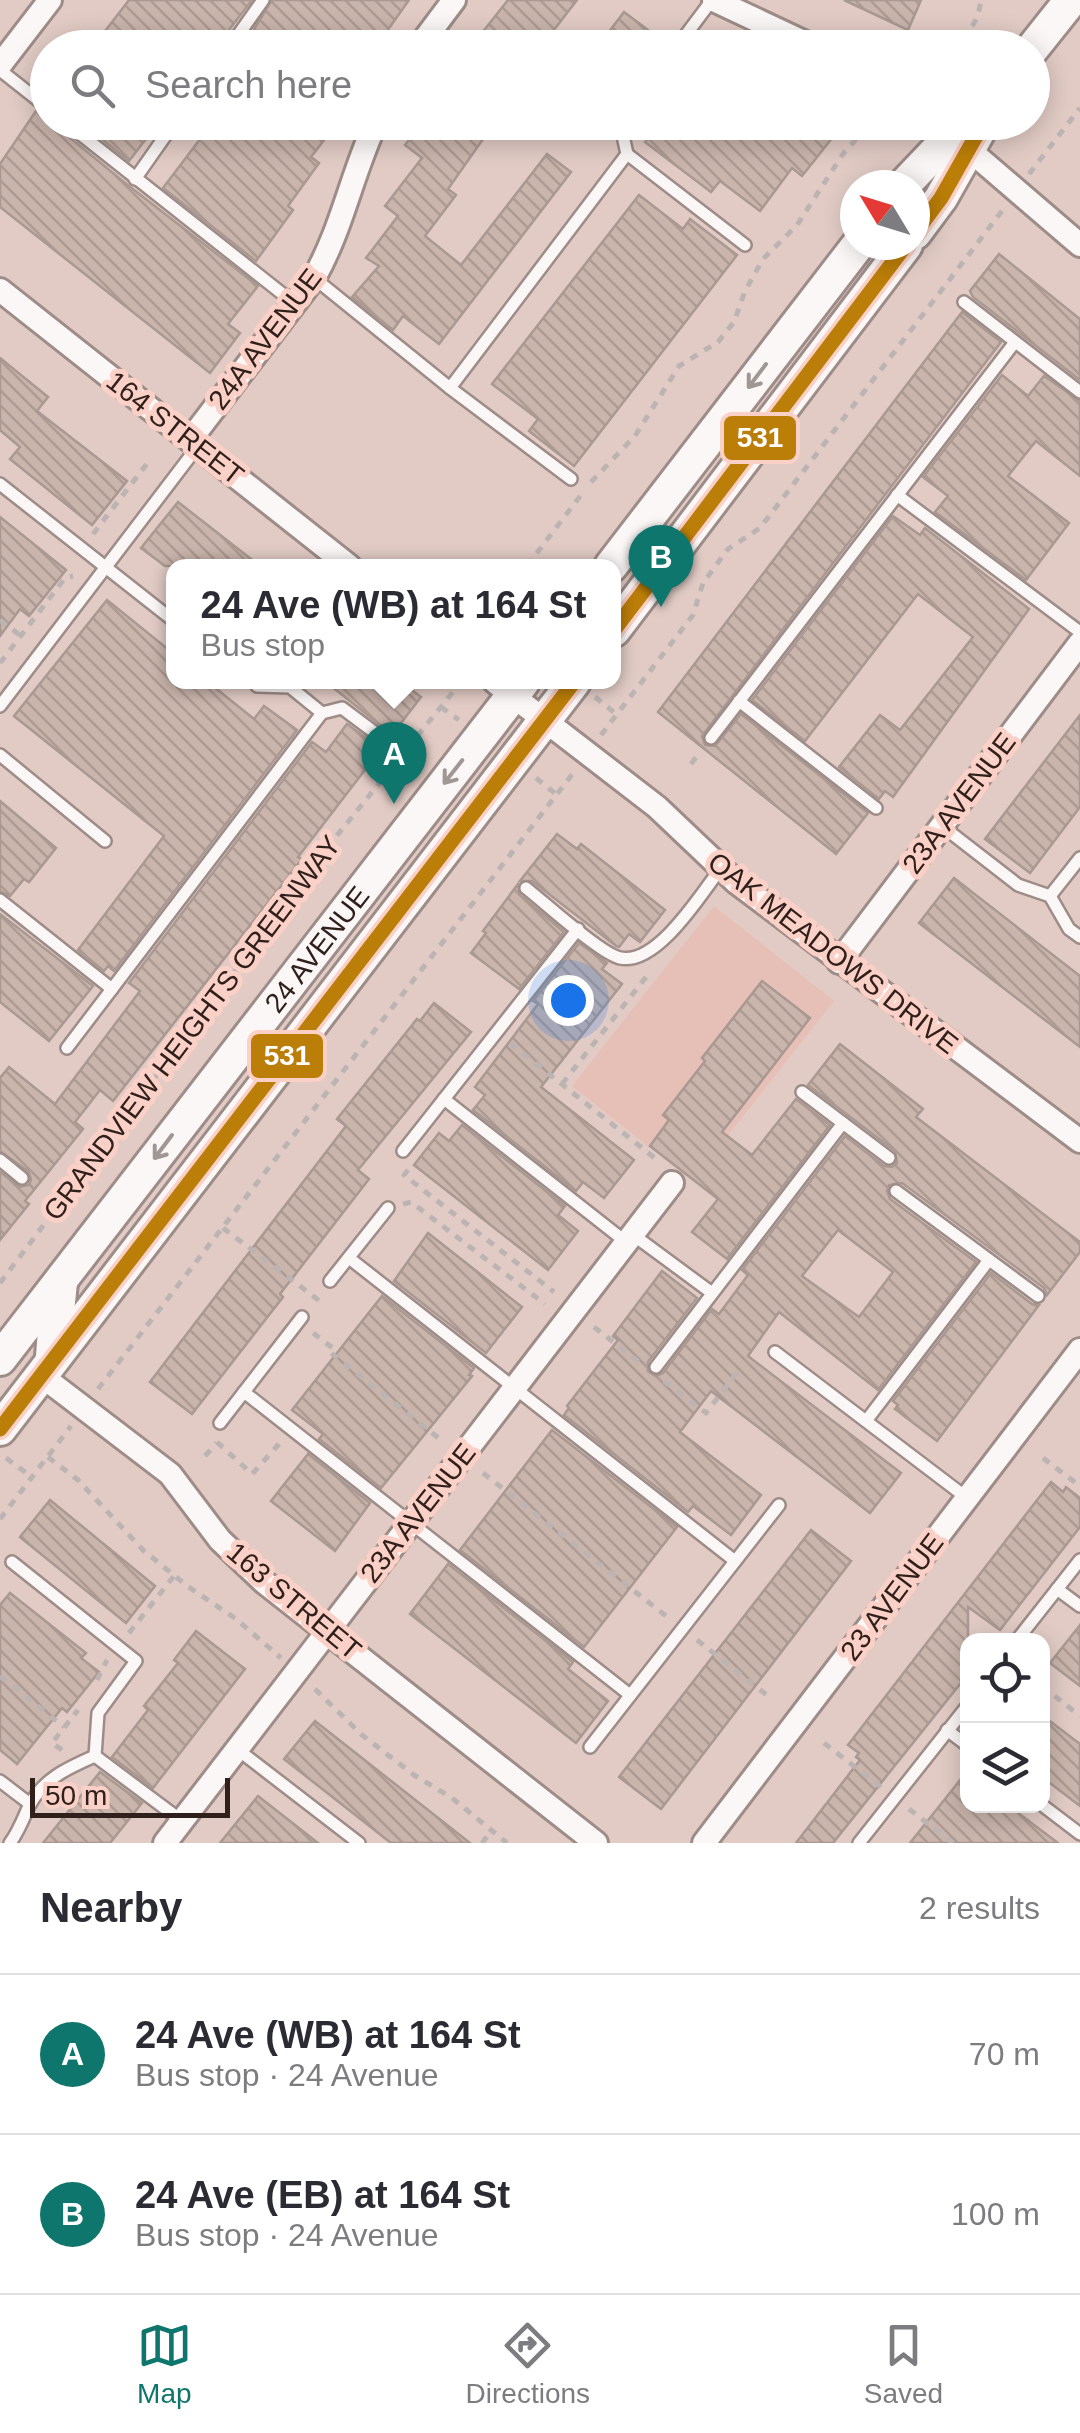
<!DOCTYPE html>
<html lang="en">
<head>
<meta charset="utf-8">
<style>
  :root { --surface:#fff; --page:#f2f2f3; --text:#2b2b33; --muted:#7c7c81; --line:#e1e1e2; --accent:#0f766e }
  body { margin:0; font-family:Arial,sans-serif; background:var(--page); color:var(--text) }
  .controls { position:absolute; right:30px; bottom:30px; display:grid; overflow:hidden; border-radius:20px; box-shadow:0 5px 25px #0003 }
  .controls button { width:90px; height:90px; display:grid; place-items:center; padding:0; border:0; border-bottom:2px solid var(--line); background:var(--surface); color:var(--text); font:50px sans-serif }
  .compass { position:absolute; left:840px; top:170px; width:90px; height:90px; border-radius:50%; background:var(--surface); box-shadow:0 5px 25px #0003; rotate:308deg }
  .scale { position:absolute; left:30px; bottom:25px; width:200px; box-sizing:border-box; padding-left:10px; border:5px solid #30201c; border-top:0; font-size:28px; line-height:35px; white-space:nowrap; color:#30201c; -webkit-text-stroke:8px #fbd0c6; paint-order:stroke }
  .you { position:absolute; left:568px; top:1000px; width:35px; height:35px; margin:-25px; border:8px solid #fff; border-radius:50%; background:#1a73e8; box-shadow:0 0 0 15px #1a73e833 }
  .badge { display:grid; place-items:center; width:65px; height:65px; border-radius:50%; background:var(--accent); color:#fff; font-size:32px; font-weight:700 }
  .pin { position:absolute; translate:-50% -82px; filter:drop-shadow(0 2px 5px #0008) }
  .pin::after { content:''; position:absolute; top:52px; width:35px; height:30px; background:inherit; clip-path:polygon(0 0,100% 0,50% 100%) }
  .popup { position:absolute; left:166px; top:559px; width:455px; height:130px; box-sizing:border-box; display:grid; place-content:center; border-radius:20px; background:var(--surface); filter:drop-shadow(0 2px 8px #0005); font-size:32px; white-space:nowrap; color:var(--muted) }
  .popup b { font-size:38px; color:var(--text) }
  .popup::after { content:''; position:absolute; left:50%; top:100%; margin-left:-20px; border:20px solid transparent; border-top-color:var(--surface) }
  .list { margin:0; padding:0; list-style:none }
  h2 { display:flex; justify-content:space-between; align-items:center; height:130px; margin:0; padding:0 40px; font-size:42px }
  h2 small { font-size:32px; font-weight:400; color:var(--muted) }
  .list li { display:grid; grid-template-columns:65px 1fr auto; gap:30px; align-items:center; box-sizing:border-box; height:160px; padding:0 40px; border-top:2px solid var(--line) }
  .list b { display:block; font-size:38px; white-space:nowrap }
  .list p { margin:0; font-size:32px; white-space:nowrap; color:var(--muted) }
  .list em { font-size:32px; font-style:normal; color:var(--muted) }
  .icon { flex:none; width:55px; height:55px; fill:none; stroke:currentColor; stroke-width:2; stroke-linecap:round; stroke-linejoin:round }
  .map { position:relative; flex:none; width:1080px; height:1843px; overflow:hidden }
  .search { position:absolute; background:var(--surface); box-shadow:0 5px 25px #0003; left:30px; right:30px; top:30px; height:110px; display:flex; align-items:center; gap:25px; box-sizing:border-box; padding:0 35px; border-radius:55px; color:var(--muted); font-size:38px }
  .sheet { height:450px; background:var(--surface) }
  nav { display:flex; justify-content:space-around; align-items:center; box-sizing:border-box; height:140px; border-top:2px solid var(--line); background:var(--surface); font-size:28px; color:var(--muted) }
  nav a { display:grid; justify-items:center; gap:5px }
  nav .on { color:var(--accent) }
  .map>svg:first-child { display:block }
  .built { fill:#e6c0b7 }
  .building { fill:url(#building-back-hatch); stroke:#a99992; stroke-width:2.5; fill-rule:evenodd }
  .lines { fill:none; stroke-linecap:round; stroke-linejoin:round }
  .service-casing { stroke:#9d8c87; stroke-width:16 }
  .minor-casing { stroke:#9d8c87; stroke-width:28 }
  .secondary-casing { stroke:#9d8c87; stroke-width:38 }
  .path { stroke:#bcb4b3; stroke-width:5; stroke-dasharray:8 8; stroke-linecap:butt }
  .service { stroke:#fbf7f6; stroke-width:11 }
  .minor { stroke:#fbf7f6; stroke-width:22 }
  .secondary { stroke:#fbf7f6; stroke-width:32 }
  .bus-1-casing { stroke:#fbd0c6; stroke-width:22 }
  .bus-1 { stroke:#bb7e08; stroke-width:15 }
  .oneway { stroke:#a09694 }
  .labels { text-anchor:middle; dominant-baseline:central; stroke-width:10; stroke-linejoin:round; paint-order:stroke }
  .street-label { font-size:28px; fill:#30201c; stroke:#fbd0c6 }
  .line-badge { stroke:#fbd0c6; stroke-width:4 }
  .badge-label { font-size:28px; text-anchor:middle; font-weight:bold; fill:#fff }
</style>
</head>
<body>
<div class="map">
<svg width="1080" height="1843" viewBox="0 0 1080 1843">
  <defs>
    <pattern id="building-back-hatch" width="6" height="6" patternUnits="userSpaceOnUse" patternTransform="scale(2.5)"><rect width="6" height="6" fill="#cab5ac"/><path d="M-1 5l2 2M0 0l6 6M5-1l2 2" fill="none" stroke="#ae9b93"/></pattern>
  </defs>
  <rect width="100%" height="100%" fill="#e2cbc5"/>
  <polygon class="built" points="714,906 834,1001 692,1181 572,1086"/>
  <g class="building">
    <polygon points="129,0 252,0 215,48 184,48 167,34 157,48 92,48"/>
    <polygon points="272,0 409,0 375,48 279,48 254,29"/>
    <polygon points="508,0 577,0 540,48 470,48"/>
    <polygon points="844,0 921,0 908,30"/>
    <polygon points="624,12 648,30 634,48 619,48 605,37"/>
    <polygon points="36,111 48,118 48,122 56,122 59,129 129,186 258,286 228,324 240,333 210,373 0,207 0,164"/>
    <polygon points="81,122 159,122 129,161"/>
    <polygon points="213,122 338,122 311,157 319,163 288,206 293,210 256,261 163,188"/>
    <polygon points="423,122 495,122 448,189 456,195 425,236 461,265 547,154 571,172 439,344 403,316 393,330 352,297 379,266 366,258 398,216 385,206 422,158 405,145"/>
    <polygon points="661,122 816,122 833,137 802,176 792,168 760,211 720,181 711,192 645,142"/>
    <polygon points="639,195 683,229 690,219 737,255 574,466 529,431 538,419 492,384"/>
    <polygon points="999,254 1080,319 1080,380 973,297 970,291"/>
    <polygon points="962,312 1001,342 702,736 705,745 715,746 741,714 868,813 836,854 658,712"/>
    <polygon points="0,358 48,397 37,411 127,481 92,525 10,459 20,447 0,430"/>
    <polygon points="1002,375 1028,396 1044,376 1080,401 1080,476 1036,441 1008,476 1069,523 1026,580 935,512 948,496 923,477"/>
    <polygon points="178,502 260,566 165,566 141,548"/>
    <polygon points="893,516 920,535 925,528 1029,609 893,797 885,791 879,799 839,767 880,715 900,730 973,637 918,594 805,741 752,700"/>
    <polygon points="0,517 66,570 29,616 20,609 0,636"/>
    <polygon points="107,600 174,654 174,682 208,682 254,719 264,706 297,730 114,971 108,966 104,971 78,950 164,836 14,716"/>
    <polygon points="326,682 401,682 421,697 298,857 302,859 113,1101 100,1090 75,1122 83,1129 25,1201 29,1204 0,1240 0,1172 20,1187 29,1185 31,1179 28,1171 0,1151 0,1078 9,1067 55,1104 140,991 129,983 312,742 326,752 347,724 369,740 381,738 383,732 380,725"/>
    <polygon points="1080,715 1080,807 1030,873 985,839"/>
    <polygon points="0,801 56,848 29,882 24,879 10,896 0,891"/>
    <polygon points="557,834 577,849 581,844 665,910 640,942 629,934 619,947 616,946 532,881 520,881"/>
    <polygon points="954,878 1080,976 1080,1047 919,923"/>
    <polygon points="518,884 520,895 564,932 519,989 471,953 486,933 483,931"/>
    <polygon points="0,914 93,986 49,1041 0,1002"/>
    <polygon points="579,943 607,963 602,969 622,984 541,1087 634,1160 604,1198 583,1182 576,1191 473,1110 485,1095 475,1087 538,1004 533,1001"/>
    <polygon points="762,981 810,1018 722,1132 752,1155 796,1099 830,1125 727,1259 692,1232 718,1199 650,1146 669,1120 663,1115 705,1061 702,1058"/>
    <polygon points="434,1003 471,1032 358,1170 369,1179 280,1294 283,1297 192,1414 150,1382 346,1126 337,1119 417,1019 420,1021"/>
    <path d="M840,1044l83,65 -7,8 164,125v10l-33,43 -3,-7 -142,-105 -13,2 -2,6 3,8 86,63 -98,128 -99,-78 -31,44 153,117 -31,40 -159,-122 -31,41 81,63 -30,40 -38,-29 -5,6 -124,-97 5,-7 -2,-2 51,-66 -5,-4 49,-65 35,27 -49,64v9l8,5 7,-3 49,-64 7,5 29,-39 -6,-5 103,-134 39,30 8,1 5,-4 -2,-12 -87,-66zM838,1230l55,42 -34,45 -57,-41z"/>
    <polygon points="462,1125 565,1206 558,1215 578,1231 548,1270 414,1165 439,1133 449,1141"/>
    <polygon points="428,1233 522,1307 486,1353 394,1281"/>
    <polygon points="991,1273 1032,1304 1039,1305 937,1441 895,1409 898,1405 893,1401"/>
    <polygon points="382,1296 474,1368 469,1375 472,1376 381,1488 319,1439 323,1434 292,1410"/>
    <polygon points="552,1430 677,1527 584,1647 460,1550"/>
    <polygon points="308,1454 370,1503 335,1551 271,1501"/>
    <polygon points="1051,1482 1063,1492 1066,1487 1080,1498 1080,1527 1000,1630 968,1607 968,1674 833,1843 796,1843 860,1760 856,1757 859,1753 848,1745"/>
    <polygon points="50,1500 155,1586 126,1623 20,1537"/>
    <polygon points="811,1530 851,1561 661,1809 619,1777"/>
    <polygon points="448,1564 573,1662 568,1669 608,1701 576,1743 410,1614"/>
    <polygon points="10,1593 86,1653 81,1658 99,1672 67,1712 62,1708 17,1764 0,1750 0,1605"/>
    <polygon points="1080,1625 1080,1686 1050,1663"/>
    <polygon points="196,1631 245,1669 153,1788 112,1757 148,1710 144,1706 178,1663 174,1660"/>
    <polygon points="1042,1715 1080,1744 1080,1806 1042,1777"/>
    <polygon points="315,1721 470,1843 391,1843 284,1759"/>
    <polygon points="968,1770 968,1806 1009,1806 1058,1843 910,1843"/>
    <polygon points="100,1772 142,1803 110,1843 43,1843"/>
    <polygon points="258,1796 318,1843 220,1843"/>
  </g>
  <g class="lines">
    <defs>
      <g id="service">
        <polyline points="229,48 263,0"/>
        <polyline points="676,48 712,0"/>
        <polyline points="0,70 48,108"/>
        <polyline points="65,122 294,303"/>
        <polyline points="627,154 745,245"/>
        <polyline points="135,179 175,122"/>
        <polyline points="314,278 450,388 627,154 620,122"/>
        <polyline points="964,302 1080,392"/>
        <polyline points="450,388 571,479"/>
        <polyline points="0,484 174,621"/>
        <polyline points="897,495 1080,632"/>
        <polyline points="257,686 290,687 322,713"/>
        <polyline points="739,701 876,808"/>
        <polyline points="0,706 198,446"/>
        <polyline points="711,738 1015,342"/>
        <polyline points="0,755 105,841"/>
        <polyline points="942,826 1018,885 1050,896 1069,929 1080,937"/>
        <path d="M526,888c19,15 75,66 94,70 37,8 81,-64 101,-90"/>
        <polyline points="1050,896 1080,858"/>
        <polyline points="0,900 112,989"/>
        <polyline points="67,1048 322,713 342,708 374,732"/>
        <polyline points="802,1092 889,1158"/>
        <polyline points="444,1099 626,1242"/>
        <polyline points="403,1151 578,929"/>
        <polyline points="0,1160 22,1178"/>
        <polyline points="896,1191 1038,1296"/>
        <polyline points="632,1234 712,1293"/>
        <polyline points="349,1258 735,1561"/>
        <polyline points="330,1281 388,1208"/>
        <polyline points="775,1352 967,1498"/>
        <polyline points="656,1367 843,1123"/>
        <polyline points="244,1392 630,1695"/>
        <polyline points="866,1421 989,1260"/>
        <polyline points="220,1423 302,1317"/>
        <polyline points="1057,1589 1080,1606"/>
        <polyline points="1017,1640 1080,1560"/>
        <polyline points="947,1730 968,1746"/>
        <polyline points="590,1747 779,1505"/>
        <polyline points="237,1749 359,1843"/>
        <polyline points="95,1756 182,1821"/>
        <polyline points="0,1781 30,1804"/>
        <polyline points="1042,1805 1080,1834"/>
        <path d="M10,1843c9,-12 13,-24 19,-37 15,-28 39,-38 66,-50l3,-43 38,-52 -124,-99"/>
        <polyline points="859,1843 968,1705"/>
      </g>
      <g id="minor">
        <polyline points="714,0 816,48"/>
        <polyline points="418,48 454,0"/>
        <polyline points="0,65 50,0"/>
        <polyline points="937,122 1080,245"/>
        <polyline points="0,290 349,566"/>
        <path d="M190,440l124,-162c28,-49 38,-105 62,-156"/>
        <polyline points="495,682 657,807 736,882 1080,1141"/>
        <polyline points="839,962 1080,643"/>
        <polyline points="67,1273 63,1312 49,1330 46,1369 51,1383 170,1474 220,1540 264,1582 596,1843"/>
        <polyline points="165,1843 672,1183"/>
        <polyline points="704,1843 1080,1350"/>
      </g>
      <g id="secondary">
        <polyline points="1032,49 1071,0"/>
        <polyline points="904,185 964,122"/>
        <polyline points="915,233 941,198 984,122"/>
        <polyline points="611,566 858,245"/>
        <polyline points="614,630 906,245"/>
        <path id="s1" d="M0,1359l523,-677"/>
        <polyline points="0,1429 574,682"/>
      </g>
    </defs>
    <use href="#service" class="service-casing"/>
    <use href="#minor" class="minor-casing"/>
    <use href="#secondary" class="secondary-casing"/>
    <g class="path">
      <path d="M930,48c29,-13 46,-11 51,-48"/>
      <polyline points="1029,174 1080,108"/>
      <polyline points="591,482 635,436 679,366 718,342 734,322 745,291 763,259 797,225 843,154 871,122"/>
      <polyline points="93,534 149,461"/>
      <polyline points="527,566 581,495"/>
      <polyline points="0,620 21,636"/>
      <polyline points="0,663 65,578 73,576"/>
      <polyline points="595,697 616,714"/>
      <polyline points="441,707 459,720"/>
      <polyline points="601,735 693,615 703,583 728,549 760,528 1005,207"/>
      <polyline points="691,764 700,752"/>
      <polyline points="536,778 557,795"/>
      <polyline points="510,1043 656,1159"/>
      <polyline points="562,1084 650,972"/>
      <polyline points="408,1170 404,1175 554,1292"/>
      <polyline points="403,1204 411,1202 545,1304"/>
      <polyline points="223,1228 317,1299 319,1295"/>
      <polyline points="0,1283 335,838 461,682"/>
      <polyline points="594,1327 639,1362"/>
      <polyline points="313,1333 334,1349 331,1353 441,1440"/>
      <polyline points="664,1381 706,1413 742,1366"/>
      <polyline points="98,1389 574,772"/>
      <polyline points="217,1442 252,1474 279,1444"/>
      <polyline points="205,1456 217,1443"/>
      <polyline points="48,1457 78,1480 143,1550 186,1585 236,1619 281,1658"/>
      <polyline points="6,1458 32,1477"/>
      <polyline points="1043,1458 1080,1486"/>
      <polyline points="483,1473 670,1619"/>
      <polyline points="0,1519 71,1426"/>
      <polyline points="129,1633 174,1576"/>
      <polyline points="697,1640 768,1696"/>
      <polyline points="0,1676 64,1727"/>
      <polyline points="97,1680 107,1660"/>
      <polyline points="1042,1686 1080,1716"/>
      <polyline points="315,1689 362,1735 414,1775 452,1798 507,1843"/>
      <polyline points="824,1743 881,1787"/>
      <polyline points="62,1750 52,1743 78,1710"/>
      <polyline points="909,1809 953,1843"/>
      <polyline points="482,1843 492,1830"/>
    </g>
    <use href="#service" class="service"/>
    <use href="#minor" class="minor"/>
    <use href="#secondary" class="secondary"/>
    <defs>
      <g id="bus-1">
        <polyline points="915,233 941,198 984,122"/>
        <polyline points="614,630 906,245"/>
        <polyline points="0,1429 574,682"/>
      </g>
    </defs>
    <use href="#bus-1" class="bus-1-casing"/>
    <use href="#bus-1" class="bus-1"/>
  </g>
  <defs><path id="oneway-shaft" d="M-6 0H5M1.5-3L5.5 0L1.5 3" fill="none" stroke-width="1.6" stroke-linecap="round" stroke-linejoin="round" transform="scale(2.5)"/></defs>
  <g class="oneway">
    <use href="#oneway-shaft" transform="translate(757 376) rotate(127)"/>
    <use href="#oneway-shaft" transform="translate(453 772) rotate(128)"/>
    <use href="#oneway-shaft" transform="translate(163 1147) rotate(127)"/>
  </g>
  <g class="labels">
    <g class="street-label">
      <text transform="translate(265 339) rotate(-53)">24A AVENUE</text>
      <text transform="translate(175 428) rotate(38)">164 STREET</text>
      <text transform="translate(959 803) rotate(-53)">23A AVENUE</text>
      <text stroke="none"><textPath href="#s1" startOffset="518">24 AVENUE</textPath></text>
      <text transform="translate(833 953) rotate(38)">OAK MEADOWS DRIVE</text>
      <text transform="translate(192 1028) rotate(-53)">GRANDVIEW HEIGHTS GREENWAY</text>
      <text transform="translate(418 1513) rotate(-52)">23A AVENUE</text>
      <text transform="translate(892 1597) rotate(-53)">23 AVENUE</text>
      <text transform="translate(294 1601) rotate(40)">163 STREET</text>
    </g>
  </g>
  <g class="line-badge">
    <rect x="722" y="414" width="76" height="48" rx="10" fill="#bb7e08"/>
    <rect x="249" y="1032" width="76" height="48" rx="10" fill="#bb7e08"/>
  </g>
  <g class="badge-label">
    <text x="760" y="447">531</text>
    <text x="287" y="1065">531</text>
  </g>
</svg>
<div class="controls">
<button><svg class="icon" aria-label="locate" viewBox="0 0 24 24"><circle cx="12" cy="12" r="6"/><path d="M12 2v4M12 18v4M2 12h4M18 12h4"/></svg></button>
<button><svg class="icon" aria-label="layers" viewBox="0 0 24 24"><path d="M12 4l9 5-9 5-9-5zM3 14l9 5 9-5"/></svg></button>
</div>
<svg class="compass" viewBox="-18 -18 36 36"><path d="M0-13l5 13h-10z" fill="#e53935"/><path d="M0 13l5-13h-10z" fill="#7c7c81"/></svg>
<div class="scale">50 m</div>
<div class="you"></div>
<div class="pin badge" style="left:394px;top:804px">A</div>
<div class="popup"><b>24 Ave (WB) at 164 St</b>Bus stop</div>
<div class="pin badge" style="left:661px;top:607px">B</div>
<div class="search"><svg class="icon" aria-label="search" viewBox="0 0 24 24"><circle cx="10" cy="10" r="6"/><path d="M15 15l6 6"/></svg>Search here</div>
</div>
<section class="sheet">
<h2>Nearby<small>2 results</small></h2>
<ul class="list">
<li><span class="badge">A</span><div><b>24 Ave (WB) at 164 St</b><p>Bus stop · 24 Avenue</p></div><em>70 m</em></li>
<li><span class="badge">B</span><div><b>24 Ave (EB) at 164 St</b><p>Bus stop · 24 Avenue</p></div><em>100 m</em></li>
</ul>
</section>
<nav>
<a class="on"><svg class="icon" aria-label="map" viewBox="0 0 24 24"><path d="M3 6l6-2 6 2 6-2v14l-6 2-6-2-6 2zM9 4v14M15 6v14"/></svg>Map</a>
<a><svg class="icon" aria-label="directions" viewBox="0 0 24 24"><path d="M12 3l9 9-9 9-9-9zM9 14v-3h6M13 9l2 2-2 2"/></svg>Directions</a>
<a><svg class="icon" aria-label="saved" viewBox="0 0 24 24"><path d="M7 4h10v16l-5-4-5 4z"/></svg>Saved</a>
</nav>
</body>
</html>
